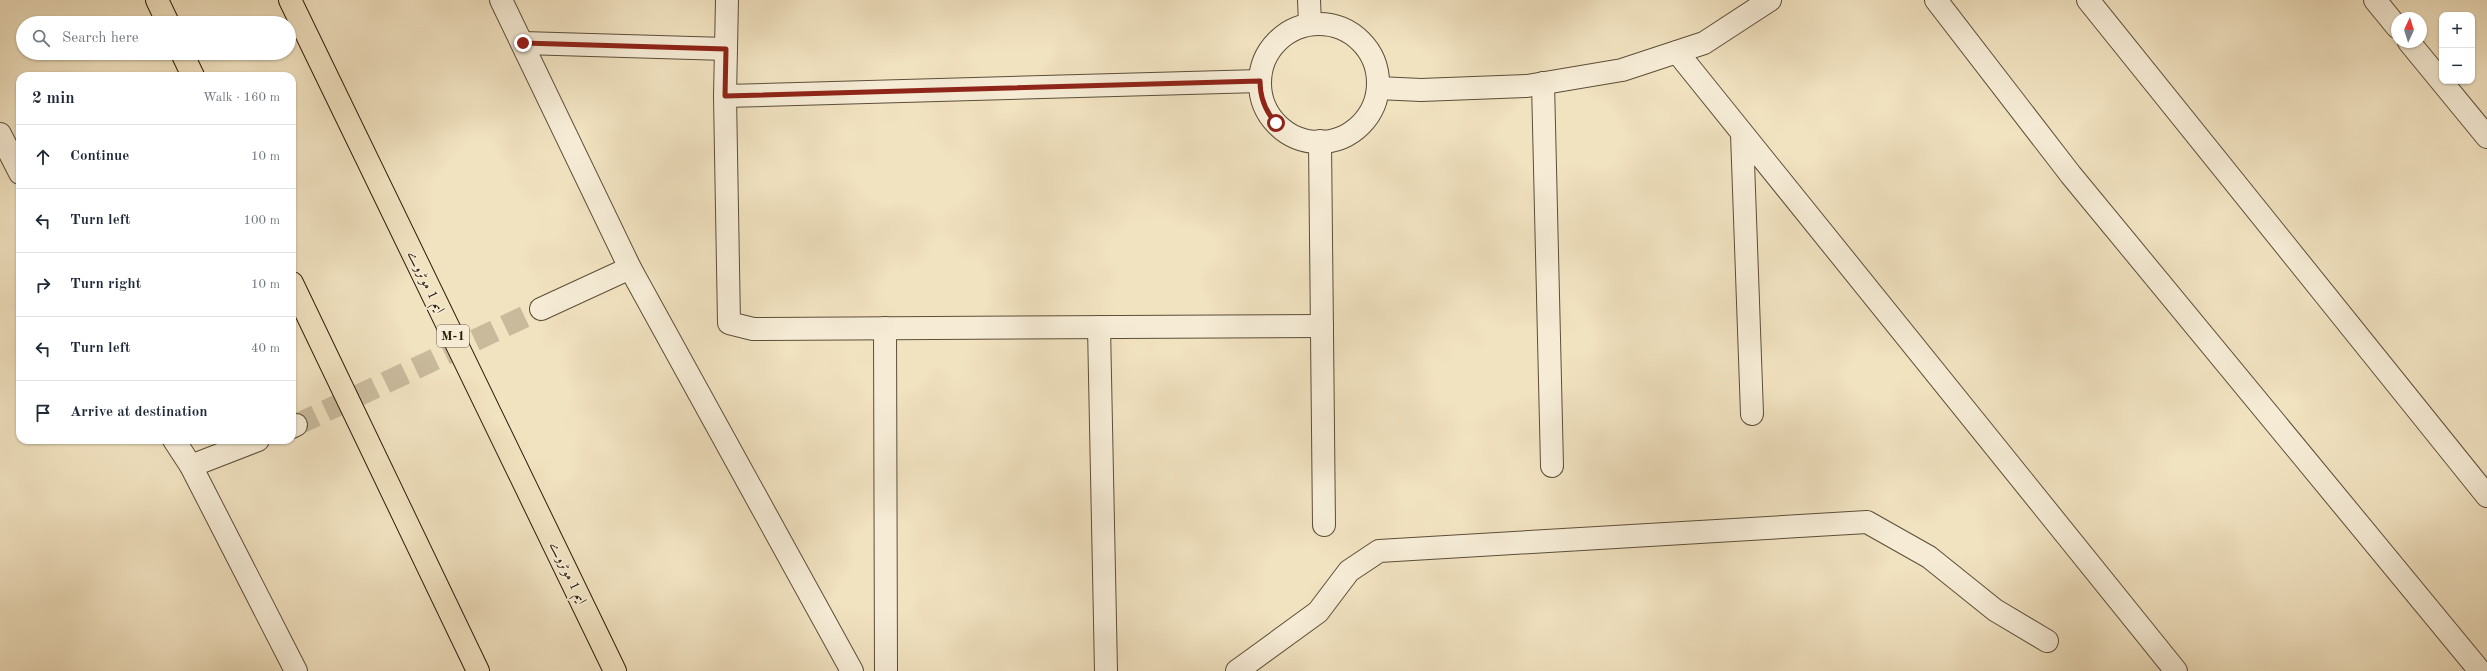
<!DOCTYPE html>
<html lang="en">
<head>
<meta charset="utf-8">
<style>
  :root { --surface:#fff; --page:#f2f2f3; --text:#1f2937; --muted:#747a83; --line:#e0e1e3 }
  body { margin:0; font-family:"Old Standard TT",Amiri,serif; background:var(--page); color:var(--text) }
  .controls { position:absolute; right:12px; top:12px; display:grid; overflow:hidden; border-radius:8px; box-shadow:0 1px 3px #0004 }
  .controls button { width:36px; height:36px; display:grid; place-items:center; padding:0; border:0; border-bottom:1px solid var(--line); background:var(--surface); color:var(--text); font:20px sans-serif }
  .compass { position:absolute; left:2391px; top:12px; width:36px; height:36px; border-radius:50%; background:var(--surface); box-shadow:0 1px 3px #0004; rotate:4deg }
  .stop { position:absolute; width:12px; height:12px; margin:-9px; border:3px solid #8f2418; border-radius:50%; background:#fff }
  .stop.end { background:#8f2418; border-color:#fff; box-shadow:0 1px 4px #0008 }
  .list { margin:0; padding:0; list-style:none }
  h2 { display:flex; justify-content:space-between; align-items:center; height:52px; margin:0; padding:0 16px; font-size:17px }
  h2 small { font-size:13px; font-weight:400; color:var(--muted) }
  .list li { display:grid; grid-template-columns:26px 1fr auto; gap:12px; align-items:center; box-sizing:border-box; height:64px; padding:0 16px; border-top:1px solid var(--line) }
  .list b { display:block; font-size:15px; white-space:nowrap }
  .list em { font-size:13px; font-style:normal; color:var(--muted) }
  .icon { flex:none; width:22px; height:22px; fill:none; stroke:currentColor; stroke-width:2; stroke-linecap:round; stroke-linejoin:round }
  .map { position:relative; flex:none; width:2487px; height:671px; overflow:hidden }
  .search { position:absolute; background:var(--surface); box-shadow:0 1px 3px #0004; left:16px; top:16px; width:280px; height:44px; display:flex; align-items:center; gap:10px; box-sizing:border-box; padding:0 14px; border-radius:22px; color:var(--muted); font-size:15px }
  .panel { position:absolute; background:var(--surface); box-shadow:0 1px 3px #0004; left:16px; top:72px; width:280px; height:372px; border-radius:12px }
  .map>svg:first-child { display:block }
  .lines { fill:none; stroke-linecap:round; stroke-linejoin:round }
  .minor-tunnel { stroke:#c9ba9c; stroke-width:22; stroke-dasharray:22 11; stroke-linecap:butt }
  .minor-casing { stroke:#5c4e38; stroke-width:24 }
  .highway-casing { stroke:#2a1c0b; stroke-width:24 }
  .minor { stroke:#f6ecd6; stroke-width:22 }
  .highway { stroke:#f1e2c0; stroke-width:22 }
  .route { stroke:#8f2418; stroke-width:5 }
  .labels { text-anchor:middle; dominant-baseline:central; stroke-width:3; stroke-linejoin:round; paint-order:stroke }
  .shield { fill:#f6ecd6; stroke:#675a48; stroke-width:1 }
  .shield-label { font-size:13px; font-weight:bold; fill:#2a1c0b }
  .street-label { font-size:14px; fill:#2a1c0b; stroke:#f6ecd6 }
</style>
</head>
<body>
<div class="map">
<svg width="2487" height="671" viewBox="0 0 2487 671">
  <rect width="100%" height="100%" fill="#f1e2c0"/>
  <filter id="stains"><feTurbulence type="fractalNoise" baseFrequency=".005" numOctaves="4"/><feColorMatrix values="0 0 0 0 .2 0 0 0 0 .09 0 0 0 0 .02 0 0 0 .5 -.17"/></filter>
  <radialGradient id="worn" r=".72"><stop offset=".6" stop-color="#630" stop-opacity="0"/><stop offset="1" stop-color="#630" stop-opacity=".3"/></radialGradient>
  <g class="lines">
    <polyline class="minor-tunnel" points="296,425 541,309"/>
    <defs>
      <g id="minor">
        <polyline points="501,0 630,268 852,671"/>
        <polyline points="727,0 725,96 729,323 753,329 1322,326"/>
        <polyline points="1309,0 1310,23"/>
        <polyline points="1936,0 2071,175 2480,671"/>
        <polyline points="2088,0 2487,496"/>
        <polyline points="2375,0 2397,27"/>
        <circle cx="1319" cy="83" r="59"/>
        <polyline points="2409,42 2487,137"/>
        <polyline points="523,43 726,49"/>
        <polyline points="1677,52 2176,671"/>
        <polyline points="1543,83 1552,466"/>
        <polyline points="1378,88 1421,90 1527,86 1622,70 1704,43 1770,0"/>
        <polyline points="725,96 1260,81"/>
        <polyline points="0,134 20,173"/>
        <polyline points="1742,134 1752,414"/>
        <polyline points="1320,141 1324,525"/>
        <polyline points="541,309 630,268"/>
        <polyline points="1099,327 1106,671"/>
        <polyline points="885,328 886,671"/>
        <polyline points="292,427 296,425"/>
        <polyline points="174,440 191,466 296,671"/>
        <polyline points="191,466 258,440"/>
        <polyline points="1237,671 1318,612 1349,571 1379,551 1867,522 1929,557 1995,610 2047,641"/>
      </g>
      <g id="highway">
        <polyline points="157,0 168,23"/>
        <polyline points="290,0 615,671"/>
        <polyline points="182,53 193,76"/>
        <polyline points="292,283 478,671"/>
      </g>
    </defs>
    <use href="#minor" class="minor-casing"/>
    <use href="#highway" class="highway-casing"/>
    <use href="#minor" class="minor"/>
    <use href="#highway" class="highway"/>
  </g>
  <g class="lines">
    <path class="route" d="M523,43l203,6 -1,47 535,-15c0,16 5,30 16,42"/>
  </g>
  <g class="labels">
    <rect class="shield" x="437" y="325" width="32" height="22" rx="3"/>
    <g class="shield-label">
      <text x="453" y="336">M-1</text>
    </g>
    <g class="street-label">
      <text transform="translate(426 282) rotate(64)">ایم 1 موٹروے</text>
      <text transform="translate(568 573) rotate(64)">ایم 1 موٹروے</text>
    </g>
  </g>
  <rect width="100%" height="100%" filter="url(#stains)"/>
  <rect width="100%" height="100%" fill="url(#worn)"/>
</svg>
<div class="controls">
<button>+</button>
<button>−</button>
</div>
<svg class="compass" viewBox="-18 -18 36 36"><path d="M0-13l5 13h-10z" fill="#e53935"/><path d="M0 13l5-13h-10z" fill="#747a83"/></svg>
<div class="stop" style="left:1276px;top:123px"></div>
<div class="stop end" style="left:523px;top:43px"></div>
<div class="search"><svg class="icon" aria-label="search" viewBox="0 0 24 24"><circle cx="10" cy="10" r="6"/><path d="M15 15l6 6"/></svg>Search here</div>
<section class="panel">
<h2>2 min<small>Walk · 160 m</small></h2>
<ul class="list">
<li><svg class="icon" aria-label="ahead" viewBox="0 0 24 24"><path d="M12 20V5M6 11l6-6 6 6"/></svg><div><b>Continue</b></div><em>10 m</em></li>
<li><svg class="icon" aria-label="left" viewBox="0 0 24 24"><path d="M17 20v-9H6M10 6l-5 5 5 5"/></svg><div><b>Turn left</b></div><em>100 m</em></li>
<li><svg class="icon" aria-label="right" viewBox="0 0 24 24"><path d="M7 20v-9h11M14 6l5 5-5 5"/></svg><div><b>Turn right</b></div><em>10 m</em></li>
<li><svg class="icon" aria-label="left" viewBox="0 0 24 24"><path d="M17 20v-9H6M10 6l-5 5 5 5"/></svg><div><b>Turn left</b></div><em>40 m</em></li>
<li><svg class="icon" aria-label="arrive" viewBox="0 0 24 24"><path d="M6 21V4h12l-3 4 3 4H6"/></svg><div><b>Arrive at destination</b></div></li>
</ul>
</section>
</div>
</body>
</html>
